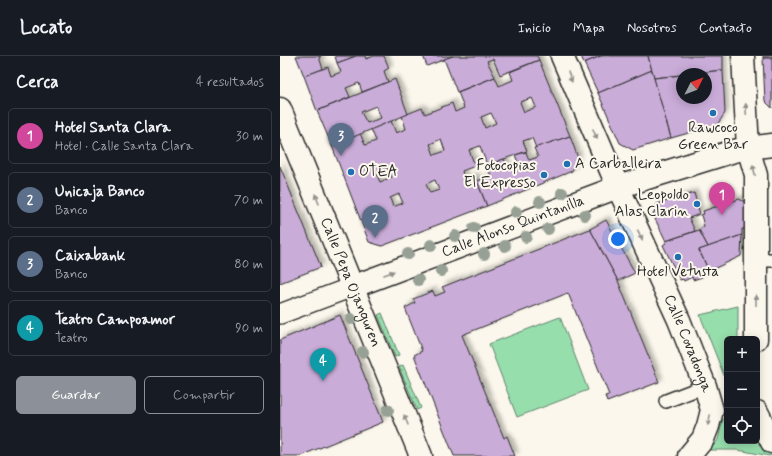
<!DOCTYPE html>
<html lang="es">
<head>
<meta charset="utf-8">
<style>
  :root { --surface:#171b24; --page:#20242c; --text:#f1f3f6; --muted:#9ea1a6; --line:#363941; --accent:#8c9099 }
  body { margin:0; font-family:Mynerve,sans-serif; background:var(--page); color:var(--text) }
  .controls { position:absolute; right:12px; bottom:12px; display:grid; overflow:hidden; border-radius:6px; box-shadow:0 2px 10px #0003 }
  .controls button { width:36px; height:36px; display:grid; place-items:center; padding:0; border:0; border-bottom:1px solid var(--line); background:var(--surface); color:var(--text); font:20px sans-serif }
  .compass { position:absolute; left:396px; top:12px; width:36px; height:36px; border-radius:50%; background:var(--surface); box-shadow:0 2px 10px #0003; rotate:48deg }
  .you { position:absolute; left:338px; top:183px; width:14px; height:14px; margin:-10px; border:3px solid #fff; border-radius:50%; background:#1a73e8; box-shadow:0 0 0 6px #1a73e833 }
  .badge { display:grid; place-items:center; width:26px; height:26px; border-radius:50%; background:var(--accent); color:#fff; font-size:13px; font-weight:700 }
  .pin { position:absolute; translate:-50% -33px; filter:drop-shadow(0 1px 2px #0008) }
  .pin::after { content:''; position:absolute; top:21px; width:14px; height:12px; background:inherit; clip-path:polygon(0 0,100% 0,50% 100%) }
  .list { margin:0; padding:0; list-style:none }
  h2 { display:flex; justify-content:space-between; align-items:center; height:52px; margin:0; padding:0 16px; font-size:17px }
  h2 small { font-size:13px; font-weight:400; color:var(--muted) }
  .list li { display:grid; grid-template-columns:26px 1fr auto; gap:12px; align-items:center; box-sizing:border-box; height:56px; margin:0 8px 8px; padding:0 8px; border:1px solid var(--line); border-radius:6px }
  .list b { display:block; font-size:15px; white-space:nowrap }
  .list p { margin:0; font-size:13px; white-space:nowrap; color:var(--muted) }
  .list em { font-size:13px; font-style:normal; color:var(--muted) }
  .actions { display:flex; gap:8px; padding:12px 16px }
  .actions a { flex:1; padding:9px 0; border:1px solid var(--accent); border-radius:6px; text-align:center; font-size:14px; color:var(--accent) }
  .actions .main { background:var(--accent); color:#fff }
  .icon { flex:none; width:22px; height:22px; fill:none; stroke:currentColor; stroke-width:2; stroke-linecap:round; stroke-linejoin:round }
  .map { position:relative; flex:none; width:492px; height:400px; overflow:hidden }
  header { display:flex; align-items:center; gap:24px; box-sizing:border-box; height:56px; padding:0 20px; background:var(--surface); border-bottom:1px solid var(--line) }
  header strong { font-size:19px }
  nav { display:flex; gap:22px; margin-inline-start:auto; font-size:14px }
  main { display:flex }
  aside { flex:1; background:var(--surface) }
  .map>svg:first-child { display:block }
  .grass { fill:url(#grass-dots); stroke:#61846c }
  .garden { fill:#97dead; stroke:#61846c }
  .building { fill:#caacd9; stroke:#2b2b2b; fill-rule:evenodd; filter:url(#shadow) }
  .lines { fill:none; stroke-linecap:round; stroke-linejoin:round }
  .service-casing { stroke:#2b2b2b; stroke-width:16 }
  .pedestrian-casing { stroke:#2b2b2b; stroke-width:22 }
  .minor-casing { stroke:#2b2b2b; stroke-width:25 }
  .tertiary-casing { stroke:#2b2b2b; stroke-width:25 }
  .service { stroke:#fbf7ec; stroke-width:13 }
  .pedestrian { stroke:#fbf7ec; stroke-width:19 }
  .minor { stroke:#fbf7ec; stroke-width:22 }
  .tertiary { stroke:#fbf7ec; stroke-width:22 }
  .tree { fill:#97a094 }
  .oneway { fill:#93918c }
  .poi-dot { fill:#1f6fb2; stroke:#fbf7ec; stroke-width:1.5 }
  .labels { text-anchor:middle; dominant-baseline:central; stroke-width:4; stroke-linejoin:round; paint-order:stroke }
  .poi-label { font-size:15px; fill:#2b2b2b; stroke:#fbf7ec }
  .street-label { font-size:15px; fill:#2b2b2b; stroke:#fbf7ec }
</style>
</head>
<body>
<header>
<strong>Locato</strong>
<nav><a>Inicio</a><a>Mapa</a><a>Nosotros</a><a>Contacto</a></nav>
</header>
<main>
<aside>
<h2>Cerca<small>4 resultados</small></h2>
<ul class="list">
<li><span class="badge" style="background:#d1479c">1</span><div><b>Hotel Santa Clara</b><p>Hotel · Calle Santa Clara</p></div><em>30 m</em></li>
<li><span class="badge" style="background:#5c6f8a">2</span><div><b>Unicaja Banco</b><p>Banco</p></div><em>70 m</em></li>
<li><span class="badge" style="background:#5c6f8a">3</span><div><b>Caixabank</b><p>Banco</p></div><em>80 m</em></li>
<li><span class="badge" style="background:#0f9aa8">4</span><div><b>Teatro Campoamor</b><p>Teatro</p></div><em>90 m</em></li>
</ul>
<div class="actions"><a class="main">Guardar</a><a>Compartir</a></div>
</aside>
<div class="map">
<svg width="492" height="400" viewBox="0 0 492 400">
  <defs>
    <pattern id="grass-dots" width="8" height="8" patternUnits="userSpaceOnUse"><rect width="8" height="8" fill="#97dead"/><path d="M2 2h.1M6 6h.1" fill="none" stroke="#82bf95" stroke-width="1.8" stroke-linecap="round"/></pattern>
    <filter id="shadow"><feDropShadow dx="3.5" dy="-3.5" stdDeviation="2" flood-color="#0004"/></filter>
  </defs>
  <rect width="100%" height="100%" fill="#fbf7ec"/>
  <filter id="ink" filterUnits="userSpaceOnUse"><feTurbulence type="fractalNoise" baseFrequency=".025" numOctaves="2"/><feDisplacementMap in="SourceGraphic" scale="8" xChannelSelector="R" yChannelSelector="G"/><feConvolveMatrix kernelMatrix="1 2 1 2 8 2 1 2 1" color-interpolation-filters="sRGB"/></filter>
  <g filter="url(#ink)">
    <g class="grass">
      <polygon points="102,257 119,299 115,301 98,259"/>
      <polygon points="123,309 141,352 137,354 119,311"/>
    </g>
    <g class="garden">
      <polygon points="458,250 458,283 447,283 447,327 420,259"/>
      <polygon points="280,261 308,334 237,361 209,288"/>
      <polygon points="443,363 447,363 447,385 477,385 477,377 492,398 490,400 458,394 430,394 438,384"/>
    </g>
    <g class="building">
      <polygon points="16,0 41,0 39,1 43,13 24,20"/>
      <polygon points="55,0 76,0 57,7"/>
      <polygon points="76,0 85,0 86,3 94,0 104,0 109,12 104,15 108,26 82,36 79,27 66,32 70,41 37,55 24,20 48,11 51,20 61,16 57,7"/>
      <polygon points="143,0 173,0 147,10"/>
      <polygon points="173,0 257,0 259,4 220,19 213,3 207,5 215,21 177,36 164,3"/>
      <polygon points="301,0 321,0 304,7"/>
      <polygon points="321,0 368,0 372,14 318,37 304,7"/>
      <polygon points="368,0 443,0 443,14 374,22"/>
      <rect x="483" y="0" width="9" height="2"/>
      <polygon points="483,2 492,2 492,52 485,45"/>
      <path d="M259,4l31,76 -34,12 -4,-10 -9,3 4,10 -40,14 -7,-19 -11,4 6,16 -13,5 3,9 10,-4 12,30 -105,40 -13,-4 -37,-96 28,-13 5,12 11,-4 -5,-12 20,-8 5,12 10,-4 -4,-13 20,-8 3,6 27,-11 3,9 9,-4 -6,-16 37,-15 4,9 14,-6 -3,-8zM252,42l4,9 -12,5 -4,-10zM211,57l5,10 -11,5 -4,-11zM161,83l4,12 -11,4 -4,-11zM107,112l5,9 -12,5 -4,-9zM155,124l4,10 -9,3 -4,-9zM119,138l4,9 -10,4 -3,-9z"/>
      <polygon points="372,14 391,82 353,94 340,87 318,37"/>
      <polygon points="443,14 445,57 437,69 391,82 374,22 402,19 402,42 426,42 426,18 409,18"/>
      <path d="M115,23l13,35 -76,32 -15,-35zM96,50l5,12 -14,5 -6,-11z"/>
      <polygon points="290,80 298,102 292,115 207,150 197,125 211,120 207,109 224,103 228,113 239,109 235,99 246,96 249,104 258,101 254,92"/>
      <polygon points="0,110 41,211 0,227"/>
      <polygon points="414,137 420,158 409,162 415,175 386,185 373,159 377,148"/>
      <polygon points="459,143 465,146 465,173 462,173 462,179 428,191 419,174 424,170 421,159 424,158 423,155"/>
      <polygon points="326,164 355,217 338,225 310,173"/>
      <polygon points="310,173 338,225 379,326 327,346 325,340 329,339 288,237 182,279 224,382 227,380 235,400 174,400 134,299 142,295 125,252 135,247 133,243 153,235 155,240 165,236 162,231"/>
      <polygon points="419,174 428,191 419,194 429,215 420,218 422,221 413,224 412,221 404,225 403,223 400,224 383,189 386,187 386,185"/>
      <polygon points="462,179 461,200 429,215 419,194"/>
      <polygon points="60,259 103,366 20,400 0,400 0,284"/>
    </g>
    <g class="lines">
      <defs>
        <g id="service">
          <polyline points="475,204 492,204"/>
          <polyline points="386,345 425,330"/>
        </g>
        <polyline id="pedestrian" points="0,258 72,231"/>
        <g id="minor">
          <polyline points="463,0 468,92 476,119 476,283"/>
          <path id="s1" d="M0,53l141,347"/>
          <path id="s2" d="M72,231l266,-100 116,-36 14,-3 24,-3"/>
          <polyline points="477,356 492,386"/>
        </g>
        <g id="tertiary">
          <path id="s3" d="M282,0l56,131 61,133 26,66 7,24 -4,16 -5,13 -14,17"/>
        </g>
      </defs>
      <use href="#service" class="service-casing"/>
      <use href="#pedestrian" class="pedestrian-casing"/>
      <use href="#minor" class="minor-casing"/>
      <use href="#tertiary" class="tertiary-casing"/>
      <use href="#service" class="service"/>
      <use href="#pedestrian" class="pedestrian"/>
      <use href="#minor" class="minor"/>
      <use href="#tertiary" class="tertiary"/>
    </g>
    <g class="tree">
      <circle cx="282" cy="137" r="6"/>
      <circle cx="260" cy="146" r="6"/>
      <circle cx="236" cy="156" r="6"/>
      <circle cx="305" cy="159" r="6"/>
      <circle cx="194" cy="172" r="6"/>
      <circle cx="268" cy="173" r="6"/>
      <circle cx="175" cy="180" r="6"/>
      <circle cx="246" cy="181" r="6"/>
      <circle cx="151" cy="189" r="6"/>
      <circle cx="225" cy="190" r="6"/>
      <circle cx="128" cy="198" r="6"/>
      <circle cx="204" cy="198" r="6"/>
      <circle cx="161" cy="215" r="6"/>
      <circle cx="138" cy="224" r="6"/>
      <circle cx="71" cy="263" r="6"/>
      <circle cx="83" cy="296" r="6"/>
      <circle cx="108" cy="354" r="6"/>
    </g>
    <defs><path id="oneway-solid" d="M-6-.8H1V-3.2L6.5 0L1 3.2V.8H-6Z"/></defs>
    <g class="oneway">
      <use href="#oneway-solid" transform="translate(290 21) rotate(68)"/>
      <use href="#oneway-solid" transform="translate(466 53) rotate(-93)"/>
      <use href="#oneway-solid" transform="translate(315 78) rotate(67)"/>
      <use href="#oneway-solid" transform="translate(474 114) rotate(-103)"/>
      <use href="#oneway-solid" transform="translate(37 143) rotate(-112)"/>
      <use href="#oneway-solid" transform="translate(360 179) rotate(65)"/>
      <use href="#oneway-solid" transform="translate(109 217) rotate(-21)"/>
      <use href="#oneway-solid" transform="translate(476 244) rotate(-90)"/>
      <use href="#oneway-solid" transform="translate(126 364) rotate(-112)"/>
      <use href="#oneway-solid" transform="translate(429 364) rotate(104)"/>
    </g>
  </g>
  <g class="poi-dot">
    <circle cx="433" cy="57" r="4"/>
    <circle cx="287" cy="108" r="4"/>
    <circle cx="71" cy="116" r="4"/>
    <circle cx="264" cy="119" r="4"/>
    <circle cx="417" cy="148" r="4"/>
    <circle cx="398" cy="201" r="4"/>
  </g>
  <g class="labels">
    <g class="poi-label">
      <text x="433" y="72">Rawcoco<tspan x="433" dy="17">Green Bar</tspan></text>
      <text x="295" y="108" text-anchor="start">A Carballeira</text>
      <text x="256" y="110" text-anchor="end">Fotocopias<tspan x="256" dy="17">El Expresso</tspan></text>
      <text x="79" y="116" text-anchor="start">OTEA</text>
      <text x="409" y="139" text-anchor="end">Leopoldo<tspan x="409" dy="17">Alas Clarin</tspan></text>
      <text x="398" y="216">Hotel Vetusta</text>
    </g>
    <g class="street-label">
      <text stroke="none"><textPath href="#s2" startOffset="172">Calle Alonso Quintanilla</textPath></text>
      <text stroke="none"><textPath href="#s1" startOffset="187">Calle Pepa Ojanguren</textPath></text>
      <text stroke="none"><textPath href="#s3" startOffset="314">Calle Covadonga</textPath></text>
    </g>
  </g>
</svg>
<div class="controls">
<button>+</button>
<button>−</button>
<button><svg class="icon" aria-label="locate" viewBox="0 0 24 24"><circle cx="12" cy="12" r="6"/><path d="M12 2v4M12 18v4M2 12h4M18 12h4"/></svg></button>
</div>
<svg class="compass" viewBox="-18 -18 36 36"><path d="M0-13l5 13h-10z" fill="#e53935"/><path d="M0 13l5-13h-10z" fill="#9ea1a6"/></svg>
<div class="you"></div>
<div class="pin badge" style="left:442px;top:159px;background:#d1479c">1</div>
<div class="pin badge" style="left:95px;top:182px;background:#5c6f8a">2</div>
<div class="pin badge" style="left:61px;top:100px;background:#5c6f8a">3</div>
<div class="pin badge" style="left:43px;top:325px;background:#0f9aa8">4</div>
</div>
</main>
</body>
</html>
